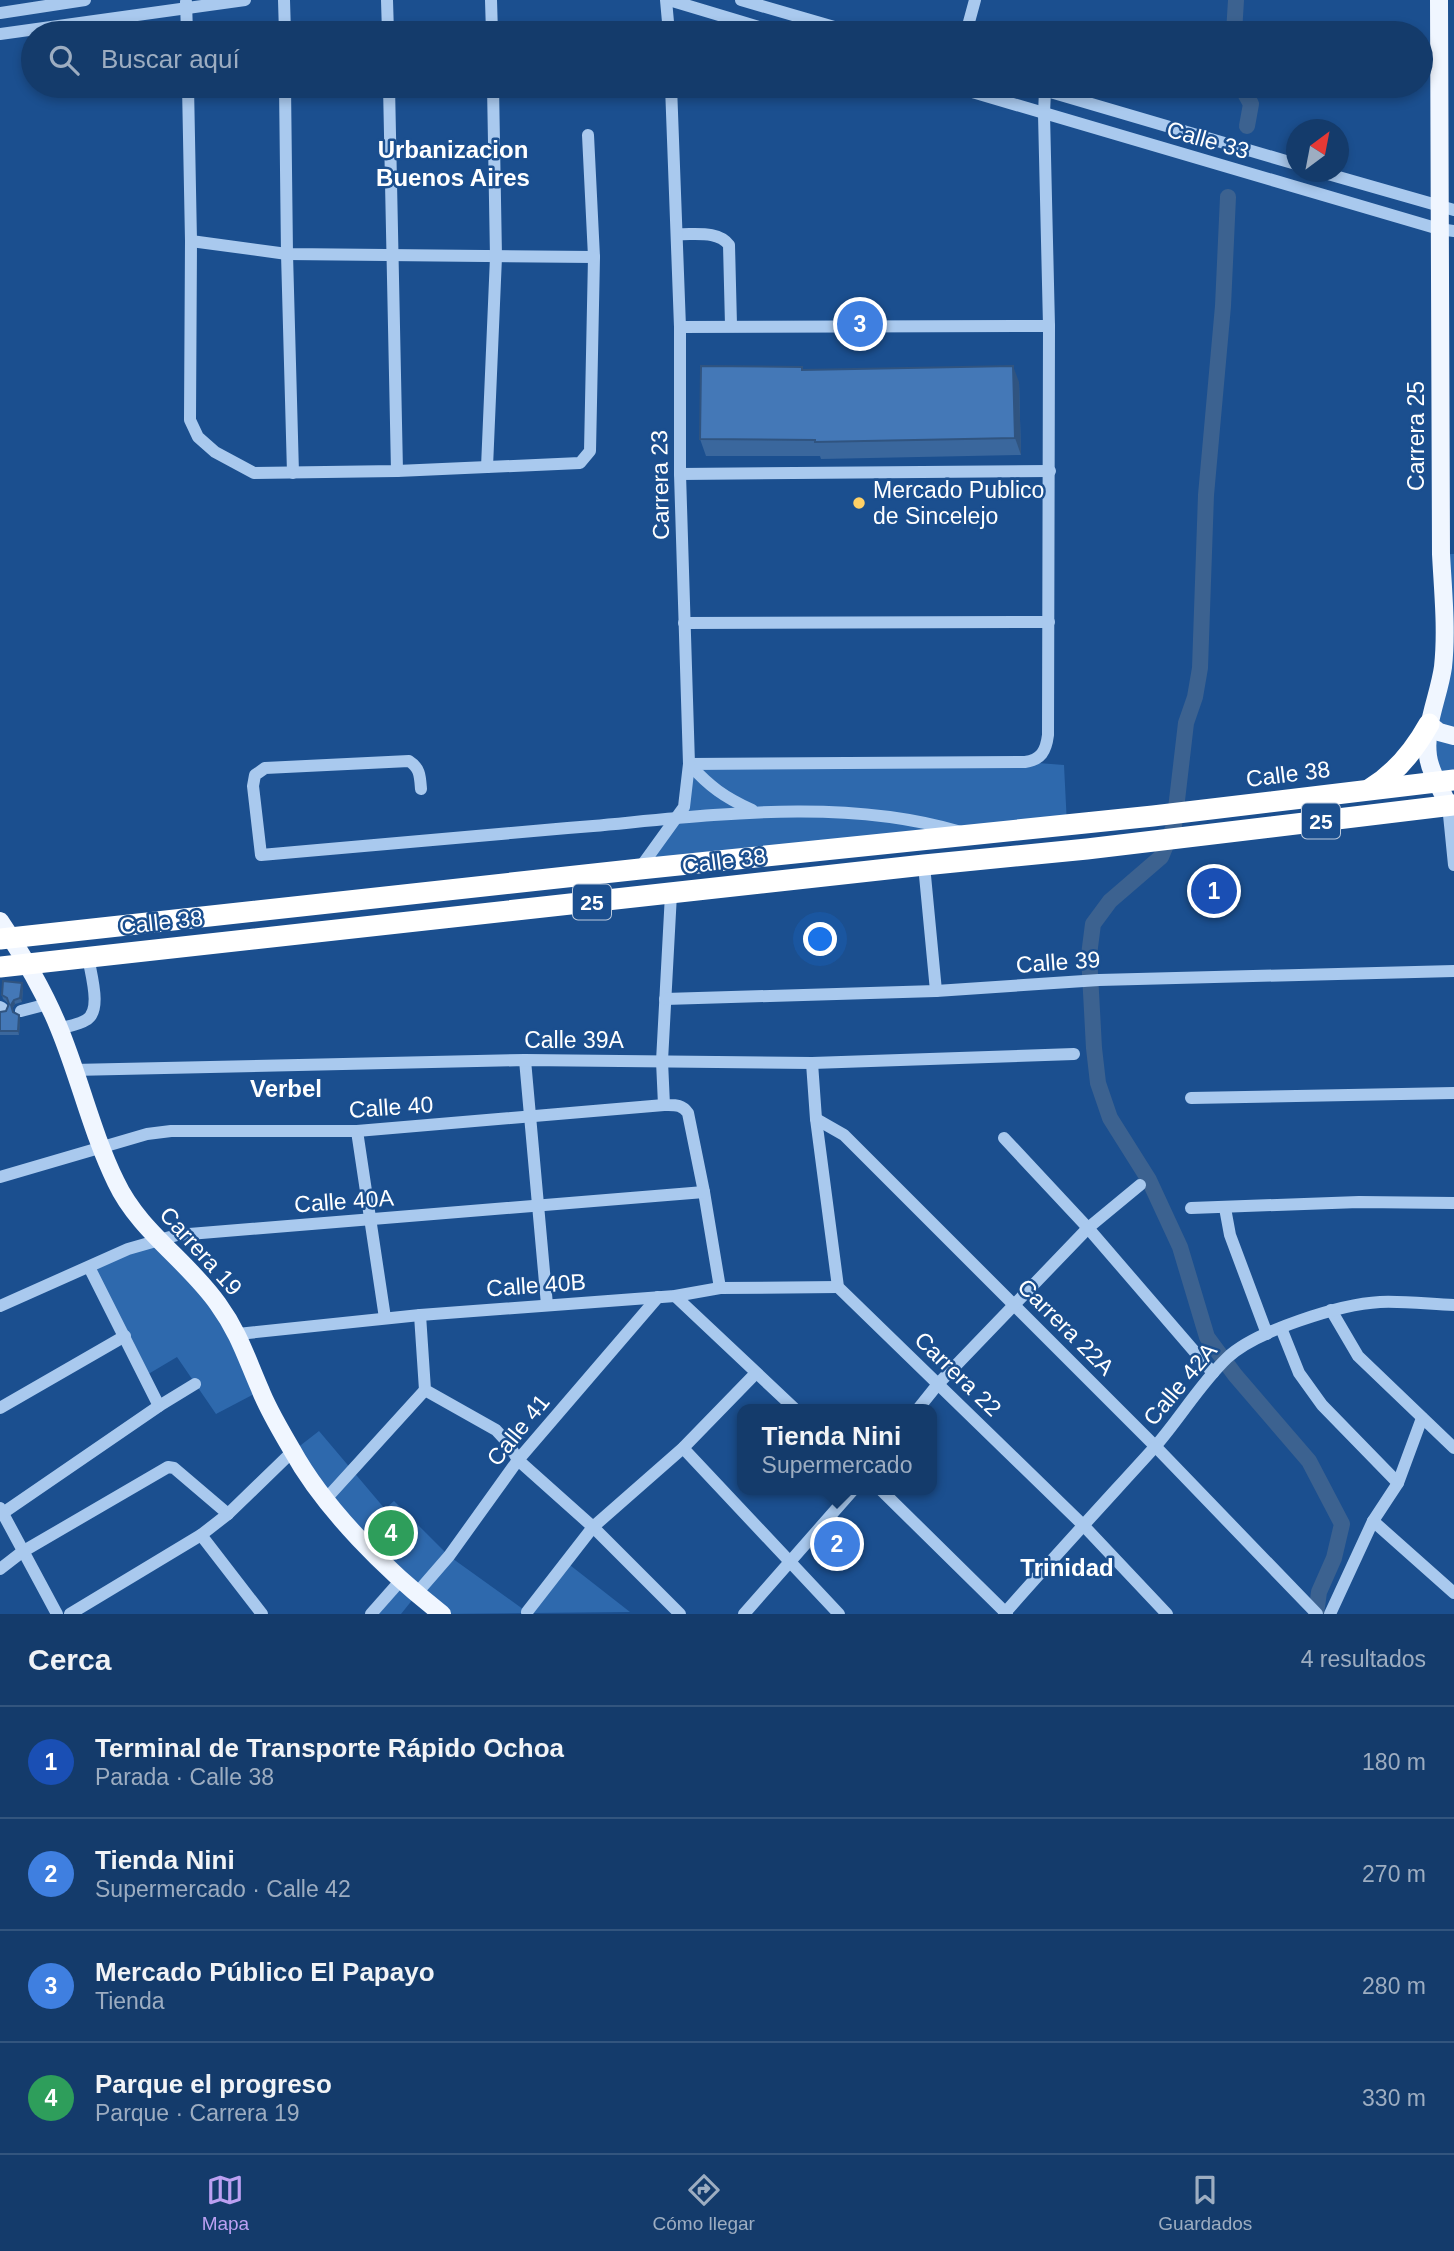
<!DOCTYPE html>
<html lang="es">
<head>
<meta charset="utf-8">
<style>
  :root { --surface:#143b6b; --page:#1d4271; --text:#f1f3f6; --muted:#9dadc1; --line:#33557e; --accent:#bca0f2 }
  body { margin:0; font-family:Arial,sans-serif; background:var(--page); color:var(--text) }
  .compass { position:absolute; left:1286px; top:119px; width:63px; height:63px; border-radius:50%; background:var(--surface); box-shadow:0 4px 10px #0003; rotate:32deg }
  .you { position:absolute; left:821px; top:940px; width:24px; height:24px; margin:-18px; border:5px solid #fff; border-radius:50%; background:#1a73e8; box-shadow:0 0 0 10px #1a73e833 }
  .badge { display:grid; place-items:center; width:46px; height:46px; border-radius:50%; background:var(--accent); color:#fff; font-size:23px; font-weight:700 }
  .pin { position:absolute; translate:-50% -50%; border:4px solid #fff; box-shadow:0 2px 7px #0006 }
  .popup { position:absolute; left:737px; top:1404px; width:200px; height:91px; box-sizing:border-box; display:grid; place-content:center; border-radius:14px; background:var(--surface); filter:drop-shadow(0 2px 5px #0005); font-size:23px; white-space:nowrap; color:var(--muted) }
  .popup b { font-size:26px; color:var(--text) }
  .popup::after { content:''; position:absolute; left:50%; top:100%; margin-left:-14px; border:14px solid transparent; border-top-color:var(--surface) }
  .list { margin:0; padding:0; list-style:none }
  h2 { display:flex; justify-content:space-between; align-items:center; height:91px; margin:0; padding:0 28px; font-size:30px }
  h2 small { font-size:23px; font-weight:400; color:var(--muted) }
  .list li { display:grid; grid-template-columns:46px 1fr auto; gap:21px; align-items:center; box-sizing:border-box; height:112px; padding:0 28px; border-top:2px solid var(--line) }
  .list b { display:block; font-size:26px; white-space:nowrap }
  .list p { margin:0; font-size:23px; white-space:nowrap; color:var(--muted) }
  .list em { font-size:23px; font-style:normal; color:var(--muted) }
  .icon { flex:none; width:38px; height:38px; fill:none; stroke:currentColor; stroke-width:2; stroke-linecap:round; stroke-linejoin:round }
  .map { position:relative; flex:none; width:1454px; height:1614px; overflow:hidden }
  .search { position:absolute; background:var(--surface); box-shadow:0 4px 10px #0003; left:21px; right:21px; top:21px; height:77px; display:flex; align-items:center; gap:18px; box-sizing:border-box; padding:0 24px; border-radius:38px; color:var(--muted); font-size:26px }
  .sheet { height:539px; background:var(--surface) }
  nav { display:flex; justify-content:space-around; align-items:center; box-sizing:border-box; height:98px; border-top:2px solid var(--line); background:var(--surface); font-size:19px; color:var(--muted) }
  nav a { display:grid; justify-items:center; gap:4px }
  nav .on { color:var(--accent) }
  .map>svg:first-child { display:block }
  .green { fill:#2e69ad }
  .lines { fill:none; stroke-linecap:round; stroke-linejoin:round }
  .canal { stroke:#3c6290; stroke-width:16 }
  .minor { stroke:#a9c9ee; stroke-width:12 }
  .major { stroke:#f0f6ff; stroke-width:18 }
  .highway { stroke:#fff; stroke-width:21 }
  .wall { fill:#3a679d }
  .shaded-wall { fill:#305480 }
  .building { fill:#4478b7; stroke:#305480; stroke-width:2 }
  .poi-dot { fill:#ffd166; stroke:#1b4f8f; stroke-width:2.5 }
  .labels { text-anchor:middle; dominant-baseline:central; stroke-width:5; stroke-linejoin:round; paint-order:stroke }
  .shield { fill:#1b4f8f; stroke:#bbcadd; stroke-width:2 }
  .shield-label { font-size:21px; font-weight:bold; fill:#fff }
  .street-label { font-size:23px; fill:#fff; stroke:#1b4f8f }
  .poi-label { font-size:23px; fill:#fff; stroke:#1b4f8f; text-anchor:start }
  .neighbourhood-label { font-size:24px; font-weight:bold; fill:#fff; stroke:#1b4f8f }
</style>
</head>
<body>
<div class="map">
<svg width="1454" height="1614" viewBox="0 0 1454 1614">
  <rect width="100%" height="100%" fill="#1b4f8f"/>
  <g class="green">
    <polygon points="1441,554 1454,554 1454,780 1430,783"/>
    <polygon points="1025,762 1064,765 1067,825 640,869 678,818 689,764"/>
    <polygon points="159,1239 202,1283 260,1391 216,1414 177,1357 145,1376 89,1267"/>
    <polygon points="319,1431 385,1509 394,1501 449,1556 527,1612 566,1562 630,1612 442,1614 417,1594 401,1614 371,1614 400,1580 292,1452"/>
  </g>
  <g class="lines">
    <g class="canal">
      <polyline points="1234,33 1236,0"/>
      <polyline points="1241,86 1251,104 1247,126"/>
      <polyline points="1228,197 1223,306 1206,495 1200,668 1195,697 1186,723 1174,826 1161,857 1110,901 1093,924 1089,955 1094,1048 1098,1083 1110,1118 1149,1180 1180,1247 1207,1337 1235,1375 1309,1461 1342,1524 1334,1558 1319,1592 1316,1614"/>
    </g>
    <g class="minor">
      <polyline points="284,0 285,33"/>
      <polyline points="387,0 388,33"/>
      <polyline points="491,0 492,33"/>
      <polyline points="666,0 669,33"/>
      <polyline points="669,0 779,33"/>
      <polyline points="741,0 855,33"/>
      <polyline points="186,2 187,33"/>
      <polyline points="0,13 85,0"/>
      <polyline points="966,33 975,0"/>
      <polyline points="0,34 245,0"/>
      <polyline points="188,86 191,241 190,420 198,437 215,452 254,473 397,471 580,463 590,451 594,257 588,135"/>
      <polyline points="285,86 287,254 293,473"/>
      <polyline points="389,86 397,471"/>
      <polyline points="671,86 697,86"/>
      <polyline points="952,86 1439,229 1454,231"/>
      <polyline points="1030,86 1296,164"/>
      <polyline points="1321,172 1454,210"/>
      <path d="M677,234c17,1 41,-4 52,11l2,80"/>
      <polyline points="191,241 287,254 594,257"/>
      <polyline points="680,327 1049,326"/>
      <polyline points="487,467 496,257 493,86"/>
      <polyline points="680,474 1050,471"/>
      <polyline points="684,623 1049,622"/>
      <path d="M689,764l336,-2c16,-2 21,-11 23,-27l1,-409 -5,-212 1,-24"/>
      <path d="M689,764c21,23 35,33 63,46"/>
      <path d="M421,789c-1,-13 -1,-21 -12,-28l-144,7 -10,7 -2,11 8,69c110,-10 221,-20 332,-29 120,-11 251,-29 368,6"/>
      <polyline points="1448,805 1454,865"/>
      <polyline points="924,865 936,991"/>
      <polyline points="640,868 684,807 689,764 680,474 680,327 671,86"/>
      <path d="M671,894l-9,167 2,44c11,0 18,-1 24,8l16,79 16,96"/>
      <polyline points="665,999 936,991 1099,980 1454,971"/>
      <polyline points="0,1007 2,1008"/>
      <polyline points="21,1011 48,1004"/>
      <path d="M59,1029c9,-3 19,-4 27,-9 17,-9 4,-48 2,-64"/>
      <polyline points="525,1060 547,1305"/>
      <polyline points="812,1063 816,1119 838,1287 1082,1524 1167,1614"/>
      <polyline points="73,1070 525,1060 812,1063 1074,1054"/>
      <polyline points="1191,1098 1454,1093"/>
      <polyline points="816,1119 844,1135 1155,1446 1317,1614"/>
      <polyline points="357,1131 385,1318"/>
      <polyline points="1004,1138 1088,1228 1213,1373"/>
      <polyline points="0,1177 147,1134 171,1131 357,1131 664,1105"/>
      <polyline points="1191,1208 1359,1202 1454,1203"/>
      <polyline points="1225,1208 1230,1235 1267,1334"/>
      <polyline points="89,1267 159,1406"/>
      <polyline points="675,1296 795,1409"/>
      <polyline points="0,1306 128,1249 177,1235 704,1192"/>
      <polyline points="1331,1310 1358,1356 1454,1448"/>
      <polyline points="420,1315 425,1390 496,1430 508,1443 518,1460 593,1527 680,1614"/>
      <polyline points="1281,1328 1299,1373 1322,1405 1398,1483"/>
      <polyline points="238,1334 420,1315 675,1296 720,1288 838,1287"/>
      <polyline points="0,1408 125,1336"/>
      <polyline points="918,1409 938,1384 1088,1228 1140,1185"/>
      <polyline points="683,1448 839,1614"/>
      <polyline points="881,1490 1007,1614"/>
      <polyline points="325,1500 425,1390"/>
      <polyline points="0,1508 57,1614"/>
      <polyline points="0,1515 159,1406 195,1384"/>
      <polyline points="1373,1521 1454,1593"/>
      <polyline points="201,1535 262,1614"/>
      <polyline points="0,1569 22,1552 168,1467 174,1468 228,1514"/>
      <polyline points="416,1594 449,1556 518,1460 658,1297"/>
      <polyline points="527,1612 593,1527 683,1448 756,1373"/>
      <polyline points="70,1614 201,1535 228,1514 292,1452"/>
      <polyline points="371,1614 401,1580"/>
      <polyline points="744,1614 853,1490"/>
      <path d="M1004,1614c49,-56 99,-110 149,-165 26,-29 46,-64 74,-91 28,-27 114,-54 153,-56 24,-1 49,2 74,3"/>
      <polyline points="1330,1614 1373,1521 1398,1483 1422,1418"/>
    </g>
    <g class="major">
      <path d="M1439,0l2,554c2,38 6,76 2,113 -4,29 -19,59 -15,89 2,17 14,34 20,49"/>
      <polyline points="1429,724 1439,732 1454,736"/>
      <path d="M0,921c22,33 44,70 59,107 21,51 33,105 57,154 23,49 71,78 102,122 21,29 28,53 42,85 8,21 21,42 32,61 33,60 96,122 150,164"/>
    </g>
    <g class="highway">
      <path d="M1370,789c26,-16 44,-38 59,-65"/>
      <polyline points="0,939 640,869 1153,816 1454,780"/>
      <polyline points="0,967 924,865 1087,849 1454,805"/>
    </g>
  </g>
  <g class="wall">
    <polygon points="802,367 803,370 1019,382 1021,455 821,459 820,456 706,456 700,439"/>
    <polygon points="23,987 22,1002 15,1004 12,1009 13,1013 19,1015 20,1020 19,1035 0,1035 0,1012 6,1011 9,1004 3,999 2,995"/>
  </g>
  <g class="shaded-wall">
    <polygon points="1013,366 1019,382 1021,455 1015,438"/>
    <polygon points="22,983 23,987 22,1002 20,998"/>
    <polygon points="14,1000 15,1004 12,1009 11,1005"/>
    <polygon points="19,1015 20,1020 19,1035 18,1031"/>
  </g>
  <g class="building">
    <polygon points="701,366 802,367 802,370 1013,366 1015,438 815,442 815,440 700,439"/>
    <polygon points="3,981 22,983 20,998 14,1000 11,1005 13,1012 19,1015 18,1031 0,1031 0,1012 6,1011 9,1004 7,998 2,995"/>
  </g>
  <circle class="poi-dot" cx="859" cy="503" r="7"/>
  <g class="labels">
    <g class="shield">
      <rect x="1302" y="803.5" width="38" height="35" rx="5"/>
      <rect x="573" y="884.5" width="38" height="35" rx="5"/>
    </g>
    <g class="shield-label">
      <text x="1321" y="821">25</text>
      <text x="592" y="902">25</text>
    </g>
    <g class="street-label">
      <text transform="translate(1208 140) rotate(16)">Calle 33</text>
      <text transform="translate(1416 436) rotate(-90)">Carrera 25</text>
      <text transform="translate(660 485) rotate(-91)">Carrera 23</text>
      <text transform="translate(1288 774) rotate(-7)">Calle 38</text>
      <text transform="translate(724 861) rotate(-7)">Calle 38</text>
      <text transform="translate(161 922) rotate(-6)">Calle 38</text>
      <text transform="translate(1058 962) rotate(-4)">Calle 39</text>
      <text x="574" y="1040">Calle 39A</text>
      <text transform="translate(391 1107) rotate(-4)">Calle 40</text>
      <text transform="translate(344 1201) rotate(-4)">Calle 40A</text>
      <text transform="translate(201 1251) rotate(48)">Carrera 19</text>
      <text transform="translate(536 1285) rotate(-4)">Calle 40B</text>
      <text transform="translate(1066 1327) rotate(45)">Carrera 22A</text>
      <text transform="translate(958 1374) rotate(44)">Carrera 22</text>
      <text transform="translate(1180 1384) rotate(-50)">Calle 42A</text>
      <text transform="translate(518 1430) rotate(-51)">Calle 41</text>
    </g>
    <g class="poi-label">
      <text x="873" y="490">Mercado Publico<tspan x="873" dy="26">de Sincelejo</tspan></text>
    </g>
    <g class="neighbourhood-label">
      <text x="453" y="149">Urbanizacion<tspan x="453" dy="28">Buenos Aires</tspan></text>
      <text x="286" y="1088">Verbel</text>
      <text x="1067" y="1567">Trinidad</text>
    </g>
  </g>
</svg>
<svg class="compass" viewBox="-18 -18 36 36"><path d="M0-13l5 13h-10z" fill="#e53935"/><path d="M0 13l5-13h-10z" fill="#9dadc1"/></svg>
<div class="you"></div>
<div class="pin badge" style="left:1214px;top:891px;background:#1a4fb4">1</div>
<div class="pin badge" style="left:837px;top:1544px;background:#3f7fe0">2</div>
<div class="popup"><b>Tienda Nini</b>Supermercado</div>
<div class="pin badge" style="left:860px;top:324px;background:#3f7fe0">3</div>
<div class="pin badge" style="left:391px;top:1533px;background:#2e9e5b">4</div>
<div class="search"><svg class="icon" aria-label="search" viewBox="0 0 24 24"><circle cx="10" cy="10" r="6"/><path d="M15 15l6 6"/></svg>Buscar aquí</div>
</div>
<section class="sheet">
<h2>Cerca<small>4 resultados</small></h2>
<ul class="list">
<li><span class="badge" style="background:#1a4fb4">1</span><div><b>Terminal de Transporte Rápido Ochoa</b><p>Parada · Calle 38</p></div><em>180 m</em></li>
<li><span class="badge" style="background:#3f7fe0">2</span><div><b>Tienda Nini</b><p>Supermercado · Calle 42</p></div><em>270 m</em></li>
<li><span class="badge" style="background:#3f7fe0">3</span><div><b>Mercado Público El Papayo</b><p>Tienda</p></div><em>280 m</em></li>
<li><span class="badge" style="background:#2e9e5b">4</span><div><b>Parque el progreso</b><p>Parque · Carrera 19</p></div><em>330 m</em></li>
</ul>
</section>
<nav>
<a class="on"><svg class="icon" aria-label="map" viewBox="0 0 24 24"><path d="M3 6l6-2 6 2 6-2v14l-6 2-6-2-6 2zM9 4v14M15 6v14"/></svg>Mapa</a>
<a><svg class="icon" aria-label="directions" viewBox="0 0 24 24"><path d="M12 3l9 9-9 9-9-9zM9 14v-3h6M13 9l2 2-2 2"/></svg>Cómo llegar</a>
<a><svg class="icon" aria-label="saved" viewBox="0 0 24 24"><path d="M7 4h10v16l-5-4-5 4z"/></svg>Guardados</a>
</nav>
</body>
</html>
